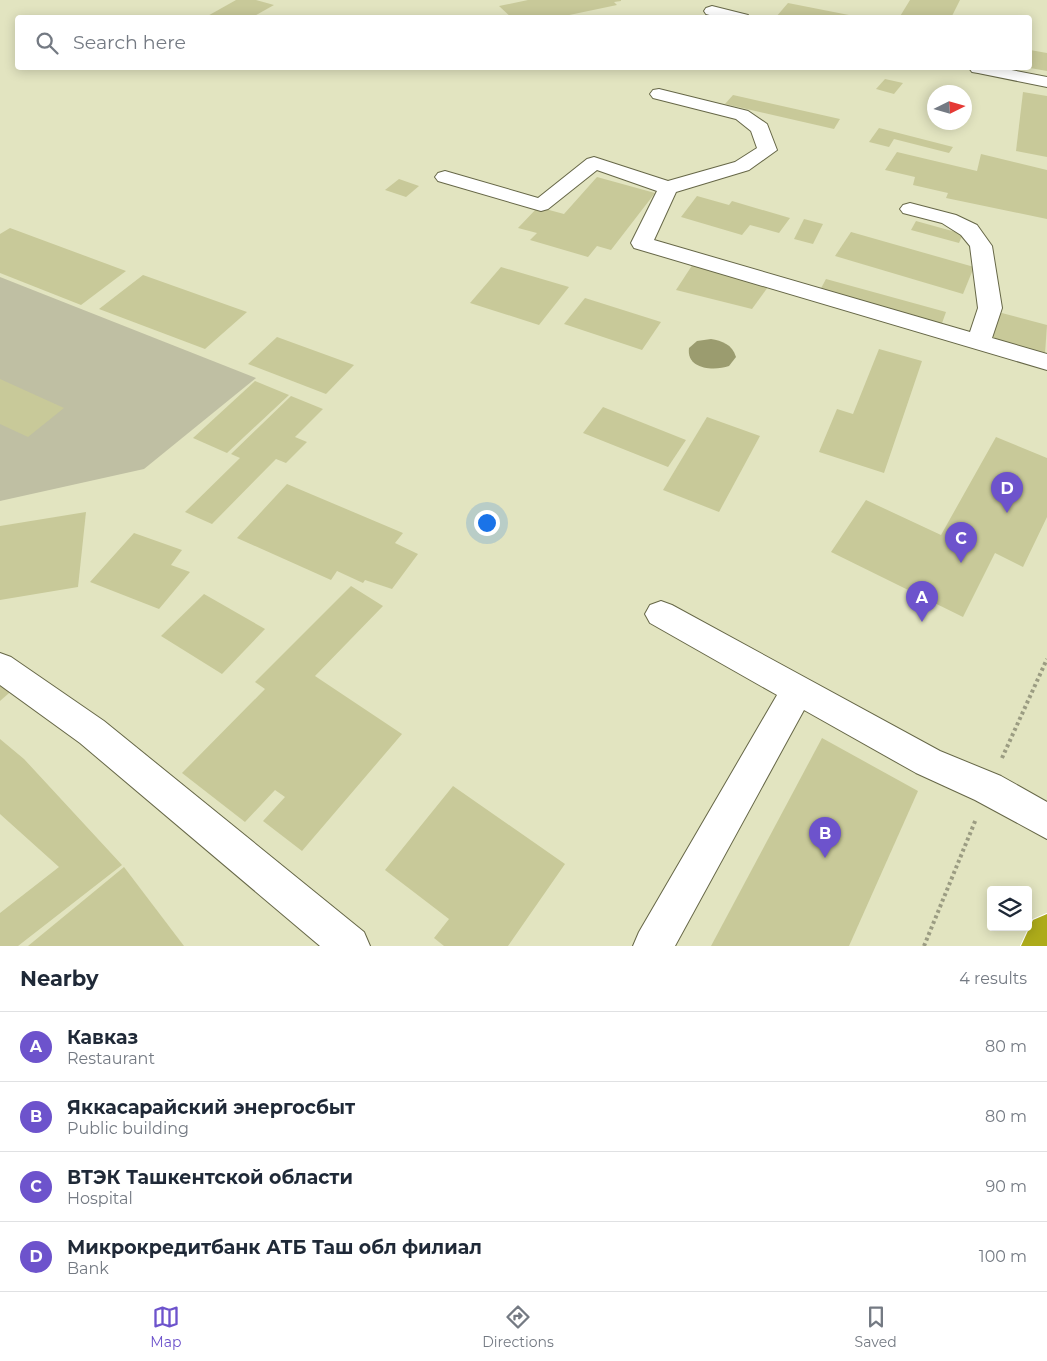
<!DOCTYPE html>
<html lang="en">
<head>
<meta charset="utf-8">
<style>
  :root { --surface:#fff; --page:#f2f2f3; --text:#1f2937; --muted:#747a83; --line:#e0e1e3; --accent:#6d53cc }
  body { margin:0; font-family:Montserrat,sans-serif; background:var(--page); color:var(--text) }
  .controls { position:absolute; right:15px; bottom:15px; display:grid; overflow:hidden; border-radius:5px; box-shadow:0 2px 12px #0003 }
  .controls button { width:45px; height:45px; display:grid; place-items:center; padding:0; border:0; border-bottom:1px solid var(--line); background:var(--surface); color:var(--text); font:25px sans-serif }
  .compass { position:absolute; left:927px; top:85px; width:45px; height:45px; border-radius:50%; background:var(--surface); box-shadow:0 2px 12px #0003; rotate:85deg }
  .you { position:absolute; left:486px; top:522px; width:18px; height:18px; margin:-12px; border:4px solid #fff; border-radius:50%; background:#1a73e8; box-shadow:0 0 0 8px #1a73e833 }
  .badge { display:grid; place-items:center; width:32px; height:32px; border-radius:50%; background:var(--accent); color:#fff; font-size:16px; font-weight:700 }
  .pin { position:absolute; translate:-50% -41px; filter:drop-shadow(0 1px 2px #0008) }
  .pin::after { content:''; position:absolute; top:26px; width:18px; height:15px; background:inherit; clip-path:polygon(0 0,100% 0,50% 100%) }
  .list { margin:0; padding:0; list-style:none }
  h2 { display:flex; justify-content:space-between; align-items:center; height:65px; margin:0; padding:0 20px; font-size:21px }
  h2 small { font-size:16px; font-weight:400; color:var(--muted) }
  .list li { display:grid; grid-template-columns:32px 1fr auto; gap:15px; align-items:center; box-sizing:border-box; height:70px; padding:0 20px; border-top:1px solid var(--line) }
  .list b { display:block; font-size:19px; white-space:nowrap }
  .list p { margin:0; font-size:16px; white-space:nowrap; color:var(--muted) }
  .list em { font-size:16px; font-style:normal; color:var(--muted) }
  .icon { flex:none; width:28px; height:28px; fill:none; stroke:currentColor; stroke-width:2; stroke-linecap:round; stroke-linejoin:round }
  .map { position:relative; flex:none; width:1047px; height:946px; overflow:hidden }
  .search { position:absolute; background:var(--surface); box-shadow:0 2px 12px #0003; left:15px; right:15px; top:15px; height:55px; display:flex; align-items:center; gap:12px; box-sizing:border-box; padding:0 18px; border-radius:5px; color:var(--muted); font-size:19px }
  .sheet { height:345px; background:var(--surface) }
  nav { display:flex; justify-content:space-around; align-items:center; box-sizing:border-box; height:70px; border-top:1px solid var(--line); background:var(--surface); font-size:14px; color:var(--muted) }
  nav a { display:grid; justify-items:center; gap:2px }
  nav .on { color:var(--accent) }
  .map>svg:first-child { display:block }
  .green { fill:#bfbfa3 }
  .water { fill:#9b9c6f }
  .building { fill:#c8c999 }
  .lines { fill:none; stroke-linecap:round; stroke-linejoin:round }
  .minor-casing { stroke:#666747; stroke-width:2 }
  .highway-casing { stroke:#fff; stroke-width:2 }
  .path { stroke:#9b9c82; stroke-width:4; stroke-dasharray:3 3; stroke-linecap:butt }
  .minor { fill:#fff; fill-rule:evenodd }
  .highway { fill:#adab1a; fill-rule:evenodd }
</style>
</head>
<body>
<div class="map">
<svg width="1047" height="946" viewBox="0 0 1047 946">
  <rect width="100%" height="100%" fill="#e2e4c0"/>
  <polygon class="green" points="0,277 256,378 144,469 0,501"/>
  <path class="water" d="M711,339c11,2 21,5 25,18l-7,9c-14,5 -43,4 -40,-18l8,-7z"/>
  <g class="building">
    <polygon points="236,0 256,0 274,5 251,18 204,18"/>
    <polygon points="528,0 621,0 621,1 614,2 617,5 555,18 512,18 499,6"/>
    <polygon points="910,0 960,0 951,18 899,18"/>
    <polygon points="788,3 859,17 859,18 776,17"/>
    <polygon points="1030,50 1047,53 1047,71 1030,68"/>
    <polygon points="885,79 903,83 894,94 876,89"/>
    <polygon points="1023,92 1047,96 1047,157 1016,151"/>
    <polygon points="733,95 840,119 834,129 725,104"/>
    <polygon points="879,128 953,147 949,153 894,139 889,147 869,142"/>
    <polygon points="897,152 977,171 981,154 1047,170 1047,219 946,198 948,193 913,185 915,177 885,170"/>
    <polygon points="597,177 655,193 611,250 597,246 588,257 530,240 537,233 518,228 538,207 564,214"/>
    <polygon points="399,179 419,186 406,197 385,190"/>
    <polygon points="697,196 729,205 732,201 790,218 779,233 750,225 742,235 681,217"/>
    <polygon points="804,219 823,224 813,244 794,239"/>
    <polygon points="916,221 963,234 959,243 911,230"/>
    <polygon points="10,228 126,271 81,305 0,273 0,234"/>
    <polygon points="851,232 974,267 963,294 835,256"/>
    <polygon points="693,264 768,287 752,309 676,290"/>
    <polygon points="501,267 569,287 539,325 470,303"/>
    <polygon points="143,275 247,312 205,349 99,309"/>
    <polygon points="826,279 946,312 941,326 819,292"/>
    <polygon points="585,298 661,322 642,350 564,324"/>
    <polygon points="998,312 1047,325 1045,354 990,339"/>
    <polygon points="277,337 354,365 326,394 248,364"/>
    <polygon points="879,349 922,361 884,473 819,452 837,409 853,414"/>
    <polygon points="0,379 64,408 28,437 0,424"/>
    <polygon points="255,381 289,395 227,453 193,438"/>
    <polygon points="291,396 323,409 295,437 307,442 286,463 276,459 212,524 185,512 240,458 231,454"/>
    <polygon points="603,407 686,440 668,467 583,433"/>
    <polygon points="707,417 760,436 719,512 663,490"/>
    <polygon points="996,437 1047,458 1047,517 1023,567 995,553 963,617 831,552 866,500 941,535"/>
    <polygon points="287,484 403,533 395,543 418,554 392,589 365,580 363,583 337,571 331,580 237,538"/>
    <polygon points="86,512 78,587 0,600 0,526"/>
    <polygon points="134,533 182,550 171,565 190,572 159,609 90,582"/>
    <polygon points="351,586 383,606 315,676 402,734 302,851 263,821 285,797 275,790 245,822 182,773 265,689 255,682"/>
    <polygon points="204,594 265,629 222,674 161,636"/>
    <polygon points="0,673 17,686 0,701"/>
    <polygon points="822,738 918,791 849,946 711,946"/>
    <polygon points="0,739 24,759 122,865 18,946 0,946 0,913 59,867 0,814"/>
    <polygon points="453,786 565,864 508,946 444,946 434,938 449,919 385,870"/>
    <polygon points="124,867 184,946 28,946"/>
  </g>
  <g class="lines">
    <defs>
      <g id="minor">
        <polygon points="712,6 748,15 750,18 720,18 706,14 704,11 706,8"/>
        <polygon points="969,68 1001,68 1047,77 1047,87 978,73 972,72"/>
        <polygon points="659,89 748,111 767,124 777,150 749,170 676,192 654,240 970,332 978,308 970,246 961,235 942,223 903,213 900,209 903,205 910,203 956,215 977,225 992,246 1002,308 992,338 1047,354 1047,370 634,248 631,243 657,191 597,170 548,209 541,211 438,181 435,177 438,173 445,171 538,198 587,159 594,157 668,181 735,162 757,148 751,131 736,119 653,98 650,94 653,90"/>
        <polygon points="661,601 672,605 940,751 1001,776 1047,802 1047,839 975,800 916,773 804,710 675,946 633,946 639,932 777,695 650,623 645,614 650,605"/>
        <polygon points="0,653 11,657 104,721 364,932 370,946 320,946 80,743 0,685"/>
      </g>
      <polygon id="highway" points="1047,914 1047,946 1021,946 1033,920"/>
    </defs>
    <use href="#minor" class="minor-casing"/>
    <use href="#highway" class="highway-casing"/>
    <g class="path">
      <polyline points="1002,758 1047,659"/>
      <polyline points="924,946 976,819"/>
    </g>
    <use href="#minor" class="minor"/>
    <use href="#highway" class="highway"/>
  </g>
</svg>
<div class="controls">
<button><svg class="icon" aria-label="layers" viewBox="0 0 24 24"><path d="M12 4l9 5-9 5-9-5zM3 14l9 5 9-5"/></svg></button>
</div>
<svg class="compass" viewBox="-18 -18 36 36"><path d="M0-13l5 13h-10z" fill="#e53935"/><path d="M0 13l5-13h-10z" fill="#747a83"/></svg>
<div class="you"></div>
<div class="pin badge" style="left:922px;top:622px">A</div>
<div class="pin badge" style="left:825px;top:858px">B</div>
<div class="pin badge" style="left:961px;top:563px">C</div>
<div class="pin badge" style="left:1007px;top:513px">D</div>
<div class="search"><svg class="icon" aria-label="search" viewBox="0 0 24 24"><circle cx="10" cy="10" r="6"/><path d="M15 15l6 6"/></svg>Search here</div>
</div>
<section class="sheet">
<h2>Nearby<small>4 results</small></h2>
<ul class="list">
<li><span class="badge">A</span><div><b>Кавказ</b><p>Restaurant</p></div><em>80 m</em></li>
<li><span class="badge">B</span><div><b>Яккасарайский энергосбыт</b><p>Public building</p></div><em>80 m</em></li>
<li><span class="badge">C</span><div><b>ВТЭК Ташкентской области</b><p>Hospital</p></div><em>90 m</em></li>
<li><span class="badge">D</span><div><b>Микрокредитбанк АТБ Таш обл филиал</b><p>Bank</p></div><em>100 m</em></li>
</ul>
</section>
<nav>
<a class="on"><svg class="icon" aria-label="map" viewBox="0 0 24 24"><path d="M3 6l6-2 6 2 6-2v14l-6 2-6-2-6 2zM9 4v14M15 6v14"/></svg>Map</a>
<a><svg class="icon" aria-label="directions" viewBox="0 0 24 24"><path d="M12 3l9 9-9 9-9-9zM9 14v-3h6M13 9l2 2-2 2"/></svg>Directions</a>
<a><svg class="icon" aria-label="saved" viewBox="0 0 24 24"><path d="M7 4h10v16l-5-4-5 4z"/></svg>Saved</a>
</nav>
</body>
</html>
